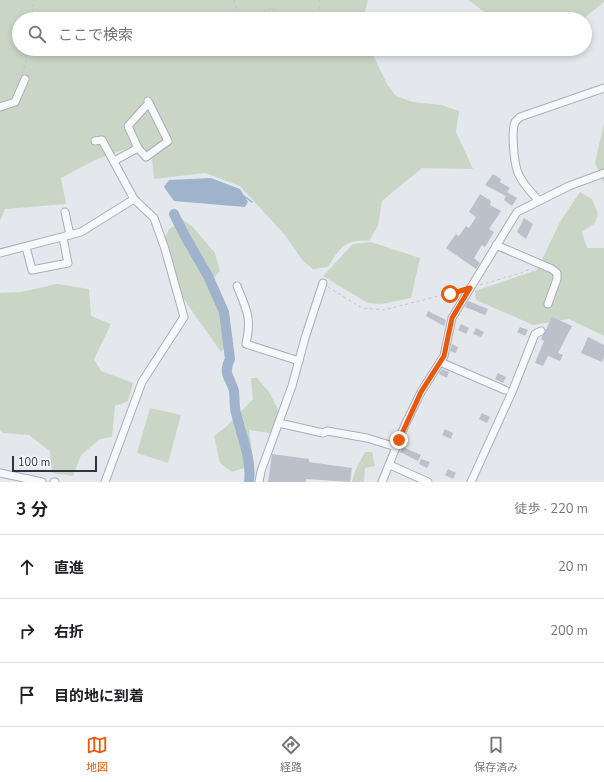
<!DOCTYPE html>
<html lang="ja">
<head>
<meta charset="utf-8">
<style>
  :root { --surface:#fff; --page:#f6f6f6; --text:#202124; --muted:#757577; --line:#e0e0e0; --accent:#ea580c }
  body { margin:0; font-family:"Nunito Sans","Noto Sans JP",sans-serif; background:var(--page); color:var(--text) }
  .scale { position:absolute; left:12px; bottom:10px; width:85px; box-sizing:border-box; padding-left:4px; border:2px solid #2b3445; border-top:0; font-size:11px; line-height:14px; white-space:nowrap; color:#2b3445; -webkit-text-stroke:3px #f4f6f9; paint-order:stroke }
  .stop { position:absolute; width:12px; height:12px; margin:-9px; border:3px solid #ea580c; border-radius:50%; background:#fff }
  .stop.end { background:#ea580c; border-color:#fff; box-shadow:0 1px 4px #0008 }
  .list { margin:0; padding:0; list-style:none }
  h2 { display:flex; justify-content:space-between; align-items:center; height:52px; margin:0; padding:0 16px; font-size:17px }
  h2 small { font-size:13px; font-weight:400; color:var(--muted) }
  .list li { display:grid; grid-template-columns:26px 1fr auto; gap:12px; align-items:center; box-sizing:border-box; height:64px; padding:0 16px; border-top:1px solid var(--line) }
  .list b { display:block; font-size:15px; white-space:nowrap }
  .list em { font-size:13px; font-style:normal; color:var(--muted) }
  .icon { flex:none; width:22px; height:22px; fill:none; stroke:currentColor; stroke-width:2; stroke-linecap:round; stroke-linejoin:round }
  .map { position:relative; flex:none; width:604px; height:482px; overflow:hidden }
  .search { position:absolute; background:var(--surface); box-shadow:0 2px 6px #0003; left:12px; right:12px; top:12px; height:44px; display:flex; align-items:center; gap:10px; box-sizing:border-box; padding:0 14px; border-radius:22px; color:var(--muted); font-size:15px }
  .sheet { height:244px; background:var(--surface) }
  nav { display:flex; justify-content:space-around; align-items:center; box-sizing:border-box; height:56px; border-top:1px solid var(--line); background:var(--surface); font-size:11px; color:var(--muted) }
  nav a { display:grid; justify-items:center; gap:2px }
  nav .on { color:var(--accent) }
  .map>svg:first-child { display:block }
  .green { fill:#c9d6c5 }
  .water { fill:#9fb4cc }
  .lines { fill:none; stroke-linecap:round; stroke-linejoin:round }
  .stream { stroke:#9fb4cc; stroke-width:1.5 }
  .river { stroke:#9fb4cc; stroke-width:10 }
  .building { fill:#bbc0ca }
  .minor-casing { stroke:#a9aeb7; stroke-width:9 }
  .path { stroke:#c2c5cb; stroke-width:1; stroke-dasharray:3 3; stroke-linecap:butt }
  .minor { stroke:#f7f8fa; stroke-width:7 }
  .route { stroke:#ea580c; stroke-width:5 }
</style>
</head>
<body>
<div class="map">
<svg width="604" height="482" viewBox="0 0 604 482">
  <rect width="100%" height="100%" fill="#e4e7ec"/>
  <g class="green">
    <path d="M0,0h368l-5,19h-344v30h351l17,35 9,12 17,6 28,3 18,6 -3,21 17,37 -51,-1 -40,33 -4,25 -9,15c-24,-2 -29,6 -41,26l-15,2 -10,-8 -18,-26 -45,-49 -35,-13 -51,6 -2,-22 -21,-10 -36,13 -34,18 5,26 -61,5 -5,12z"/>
    <polygon points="468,0 604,0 604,2 583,19 494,19"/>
    <polygon points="604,123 604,184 595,163"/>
    <polygon points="580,192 592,199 598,214 595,223 582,232 587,248 604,248 604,336 569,319 533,325 476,300 475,291 537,270 560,222"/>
    <polygon points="183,220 192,226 215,253 220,271 209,284 233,339 221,352 183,298 168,270 161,246 169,229"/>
    <polygon points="371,242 420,258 411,298 382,304 368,303 323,276 353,244"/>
    <polygon points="57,284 89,289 91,316 111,324 94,359 101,371 133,383 128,401 115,406 112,437 100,439 81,455 73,476 52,473 50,451 29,435 3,433 0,429 0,293 21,292"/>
    <polygon points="251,378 257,378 269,392 279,411 270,433 249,430 254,465 232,472 220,463 214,436 227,426 253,399"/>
    <polygon points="150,408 181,415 168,463 137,453"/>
    <polygon points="365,452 372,452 375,466 365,468 364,482 352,482 355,471"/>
  </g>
  <polygon class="water" points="211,178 240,189 248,202 245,207 174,201 164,187 169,180"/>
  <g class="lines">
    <polyline class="stream" points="244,196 252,202"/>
    <path class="river" d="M174,214l11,22 23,40 16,36 6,47c-8,16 1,19 4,32 1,7 0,15 2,22 5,22 16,46 13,69"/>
  </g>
  <g class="building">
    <polygon points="493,174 501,179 500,182 510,188 507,192 517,198 512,206 504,200 506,196 485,185"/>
    <polygon points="480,194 491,201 490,205 501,211 489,229 494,232 485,247 482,245 474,258 480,263 476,269 446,248 456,234 459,236 466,226 469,228 476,217 469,212"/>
    <polygon points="524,218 533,224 526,239 517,232"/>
    <polygon points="468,301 488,309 485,315 465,307"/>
    <polygon points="428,311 446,320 444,326 426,316"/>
    <polygon points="552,317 572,326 558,353 563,355 560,361 548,356 543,366 535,363 544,341 541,339"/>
    <polygon points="461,324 469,328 466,334 458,330"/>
    <polygon points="520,327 528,330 525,336 517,332"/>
    <polygon points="476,328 484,332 481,337 473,334"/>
    <polygon points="588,337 604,345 604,357 602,362 581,353"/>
    <polygon points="452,344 458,347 456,353 450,351"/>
    <polygon points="442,369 449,372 447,378 439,374"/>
    <polygon points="498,373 506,377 503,383 495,379"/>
    <polygon points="482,413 490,417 487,423 479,419"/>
    <polygon points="445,429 453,433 451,439 442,435"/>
    <polygon points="403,447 421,455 418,461 400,452"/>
    <polygon points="272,454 309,459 309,462 352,468 350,482 306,479 306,482 268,482"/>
    <polygon points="421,459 430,462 427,468 419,464"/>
    <polygon points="448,469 456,473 453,479 445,475"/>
  </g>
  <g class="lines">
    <defs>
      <g id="minor">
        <polyline points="0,107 15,102 25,79"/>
        <polyline points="95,141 102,140 134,199 154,218 165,249 184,317 142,382 105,482"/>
        <polyline points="138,148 146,157 168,141 148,101"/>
        <polyline points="114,161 138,148 128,126 146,106 150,105"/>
        <path d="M538,200c-7,-8 -15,-16 -19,-25 -5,-9 -8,-43 -4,-53l5,-5 84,-29"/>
        <polyline points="65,212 70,235"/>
        <polyline points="496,245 552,269 557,273 557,279 548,304"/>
        <polyline points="26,247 32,270 68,263 63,238"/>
        <polyline points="0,253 81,232 134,199"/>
        <path d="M237,286c10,24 15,33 9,58l53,17"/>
        <polyline points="440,362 505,390"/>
        <polyline points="279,423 323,433 327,431 367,438 396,447"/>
        <polyline points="390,465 428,482"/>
        <polyline points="0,473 42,482"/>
        <polyline points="54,482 55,482"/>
        <polyline points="259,482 261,471 292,386 305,338 323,283"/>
        <polyline points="382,482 405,425 421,392 444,356 452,318 517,212 569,186 604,173"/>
        <polyline points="471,482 512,392 535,334 541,331"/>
      </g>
    </defs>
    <use href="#minor" class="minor-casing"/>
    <g class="path">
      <path d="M234,0l2,7 8,12c11,-2 19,-8 29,-11l4,11"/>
      <polyline points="319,0 320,19"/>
      <polyline points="31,19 34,0"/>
      <polyline points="22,74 26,62 26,49"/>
      <polyline points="480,285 521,273 532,268"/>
      <polyline points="328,287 362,308 384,310 462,290"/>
    </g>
    <use href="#minor" class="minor"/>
  </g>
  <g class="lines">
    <polyline class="route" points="399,440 421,392 444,356 452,318 470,288 450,294"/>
  </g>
</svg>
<div class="scale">100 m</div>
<div class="stop" style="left:450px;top:294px"></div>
<div class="stop end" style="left:399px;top:440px"></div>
<div class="search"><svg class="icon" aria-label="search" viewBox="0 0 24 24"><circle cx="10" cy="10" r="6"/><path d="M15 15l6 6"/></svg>ここで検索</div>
</div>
<section class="sheet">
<h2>3 分<small>徒歩 · 220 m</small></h2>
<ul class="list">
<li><svg class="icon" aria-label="ahead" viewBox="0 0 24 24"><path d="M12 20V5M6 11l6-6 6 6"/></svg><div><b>直進</b></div><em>20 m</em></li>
<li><svg class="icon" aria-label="right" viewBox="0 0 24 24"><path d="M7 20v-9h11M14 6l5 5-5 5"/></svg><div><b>右折</b></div><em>200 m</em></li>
<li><svg class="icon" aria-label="arrive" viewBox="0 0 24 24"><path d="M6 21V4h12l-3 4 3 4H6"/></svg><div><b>目的地に到着</b></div></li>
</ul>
</section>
<nav>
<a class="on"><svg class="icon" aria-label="map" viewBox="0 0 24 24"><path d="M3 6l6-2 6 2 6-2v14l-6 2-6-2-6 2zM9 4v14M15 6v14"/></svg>地図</a>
<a><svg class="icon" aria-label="directions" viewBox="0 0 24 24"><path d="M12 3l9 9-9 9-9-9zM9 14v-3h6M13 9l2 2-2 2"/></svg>経路</a>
<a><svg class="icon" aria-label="saved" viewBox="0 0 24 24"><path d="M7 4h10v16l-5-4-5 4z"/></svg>保存済み</a>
</nav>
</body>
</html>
